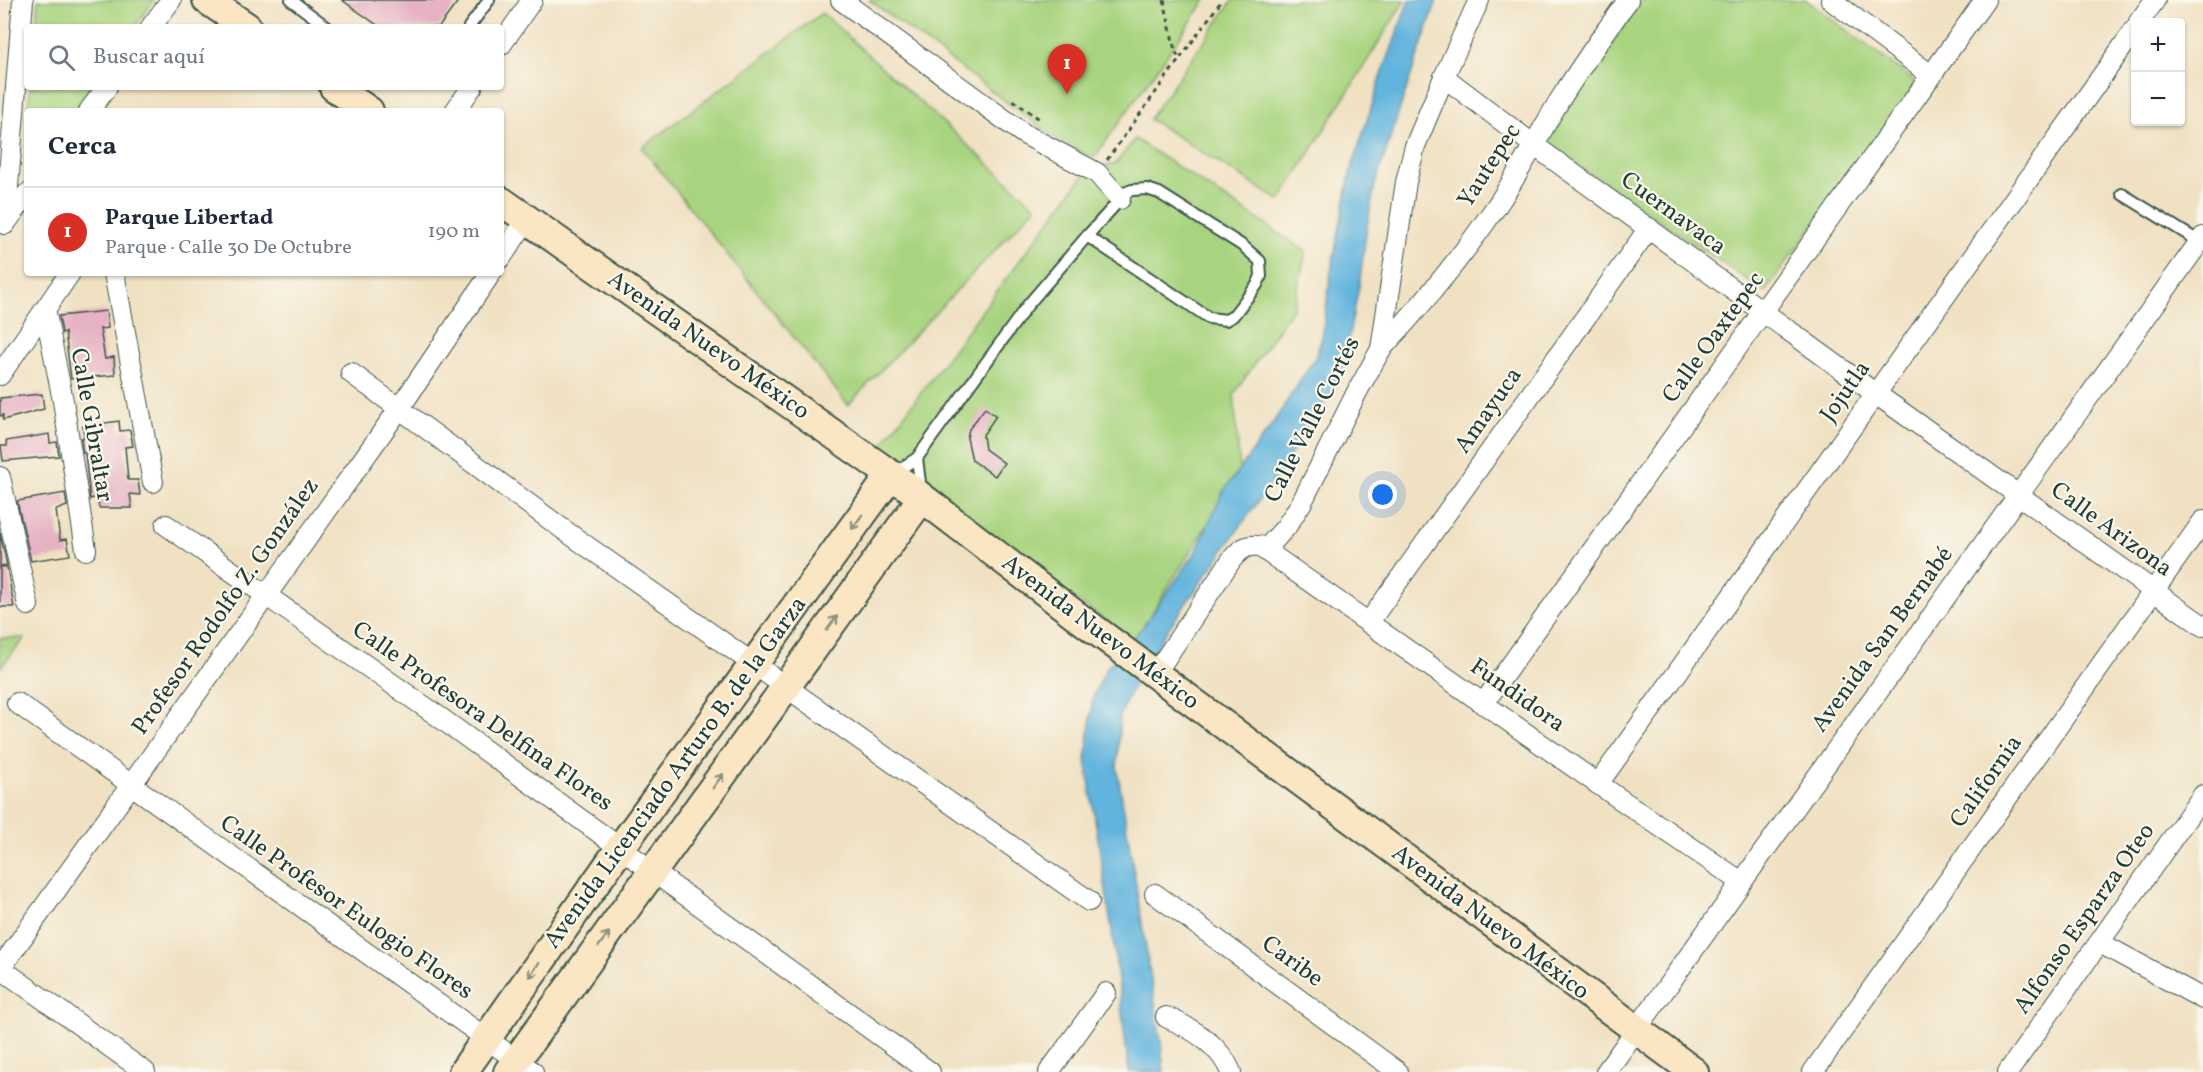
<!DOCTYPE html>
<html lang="es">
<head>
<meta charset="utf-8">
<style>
  :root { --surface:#fff; --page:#f2f2f3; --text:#1f2937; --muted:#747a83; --line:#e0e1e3; --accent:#d93025 }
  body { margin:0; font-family:Vollkorn,serif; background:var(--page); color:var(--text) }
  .controls { position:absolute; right:18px; top:18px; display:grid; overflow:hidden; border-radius:6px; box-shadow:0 2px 4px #0004 }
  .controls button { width:54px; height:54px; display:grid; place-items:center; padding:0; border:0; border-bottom:2px solid var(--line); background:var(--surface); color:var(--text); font:30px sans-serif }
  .you { position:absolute; left:1383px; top:495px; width:21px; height:21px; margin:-15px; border:4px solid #fff; border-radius:50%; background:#1a73e8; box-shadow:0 0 0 9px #1a73e833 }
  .badge { display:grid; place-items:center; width:39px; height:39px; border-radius:50%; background:var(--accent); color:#fff; font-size:20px; font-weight:700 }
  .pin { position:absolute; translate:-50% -50px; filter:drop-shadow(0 2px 3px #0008) }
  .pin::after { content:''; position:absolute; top:32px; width:21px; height:18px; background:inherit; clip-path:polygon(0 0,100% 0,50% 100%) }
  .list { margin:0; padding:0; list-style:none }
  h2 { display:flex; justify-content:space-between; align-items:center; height:78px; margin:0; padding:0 24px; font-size:26px }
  h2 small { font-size:20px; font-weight:400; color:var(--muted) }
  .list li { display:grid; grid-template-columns:39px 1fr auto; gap:18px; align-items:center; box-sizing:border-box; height:90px; padding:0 24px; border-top:2px solid var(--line) }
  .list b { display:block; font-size:22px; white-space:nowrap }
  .list p { margin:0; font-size:20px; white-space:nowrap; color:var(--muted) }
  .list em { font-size:20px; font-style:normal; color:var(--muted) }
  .icon { flex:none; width:33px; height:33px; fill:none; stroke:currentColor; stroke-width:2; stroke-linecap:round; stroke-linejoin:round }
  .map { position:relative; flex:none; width:2203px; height:1072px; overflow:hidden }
  .search { position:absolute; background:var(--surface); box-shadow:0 2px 4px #0004; left:24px; top:24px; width:480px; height:66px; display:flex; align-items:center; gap:15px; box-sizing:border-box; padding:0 21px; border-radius:6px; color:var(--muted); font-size:22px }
  .panel { position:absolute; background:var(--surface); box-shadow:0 2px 4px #0004; left:24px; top:108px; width:480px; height:168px; border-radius:6px }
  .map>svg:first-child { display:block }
  .green { fill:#a9d47f; stroke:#64885a; stroke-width:1.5 }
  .water { fill:#61b4dd; stroke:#407888; stroke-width:1.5 }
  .building { fill:#e6b2c4 }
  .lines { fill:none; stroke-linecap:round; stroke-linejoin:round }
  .lane-casing { stroke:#3e5649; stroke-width:14 }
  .street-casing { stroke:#3e5649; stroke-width:22 }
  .secondary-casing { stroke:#3e5649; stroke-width:32 }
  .path { stroke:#3e5649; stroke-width:3; stroke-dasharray:4.5 4.5; stroke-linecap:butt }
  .lane { stroke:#fff; stroke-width:10 }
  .street { stroke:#fff; stroke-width:20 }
  .secondary { stroke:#fbe6c4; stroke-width:28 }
  .oneway { stroke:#8d927c }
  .labels { text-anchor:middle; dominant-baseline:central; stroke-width:4.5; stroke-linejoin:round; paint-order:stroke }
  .street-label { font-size:24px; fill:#1f3d34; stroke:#fbf7ec }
</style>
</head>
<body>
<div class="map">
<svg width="2203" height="1072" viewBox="0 0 2203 1072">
  <rect width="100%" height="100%" fill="#fbf7ec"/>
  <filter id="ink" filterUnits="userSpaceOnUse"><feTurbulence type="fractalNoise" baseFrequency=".0167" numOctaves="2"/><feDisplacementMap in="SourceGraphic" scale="12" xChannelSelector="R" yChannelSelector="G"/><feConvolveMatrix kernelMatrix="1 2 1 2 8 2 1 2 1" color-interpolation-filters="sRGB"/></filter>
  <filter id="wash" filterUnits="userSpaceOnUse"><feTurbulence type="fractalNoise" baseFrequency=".008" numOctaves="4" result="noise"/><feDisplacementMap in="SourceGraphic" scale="24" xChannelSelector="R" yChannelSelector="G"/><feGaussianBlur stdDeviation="1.35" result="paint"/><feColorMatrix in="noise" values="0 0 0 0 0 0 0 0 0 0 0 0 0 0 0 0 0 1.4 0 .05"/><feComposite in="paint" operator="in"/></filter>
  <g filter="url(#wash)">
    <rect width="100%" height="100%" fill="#f0e1c3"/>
    <g class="green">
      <polygon points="38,0 154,0 135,27 36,27"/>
      <polygon points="869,0 1206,0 1094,158 1062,143"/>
      <polygon points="1233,0 1405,0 1280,201 1149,119"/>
      <polygon points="1642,0 1806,0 1917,83 1765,292 1544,142"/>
      <polygon points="822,13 1036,207 848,405 642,148"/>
      <polygon points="30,87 91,87 74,111 28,111"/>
      <polygon points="1135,139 1306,251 1294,306 1234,394 1240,473 1144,625 1137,642 872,458 1089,168 1115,164"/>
      <polygon points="0,638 25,638 0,668"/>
    </g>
    <polygon class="water" points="1409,0 1437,0 1406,90 1375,185 1367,226 1359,287 1340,379 1283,466 1161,639 1131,690 1120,716 1117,767 1161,1042 1164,1072 1129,1072 1113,938 1086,760 1093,697 1106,669 1144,625 1194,555 1223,492 1271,426 1315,358 1322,338 1331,271 1350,174 1379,83"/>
    <g id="blocks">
      <g class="building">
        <polygon points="342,0 459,0 439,27 380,27"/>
        <polygon points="106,311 108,328 100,329 105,359 114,357 115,375 71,379 65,332 62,333 59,316"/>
        <polygon points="42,394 44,409 3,420 3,415 0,416 0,398"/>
        <polygon points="985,408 996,416 983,435 985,449 1004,463 995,476 972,460 967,438 969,429"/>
        <polygon points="119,421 120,431 130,430 133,446 125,447 128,480 138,480 140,495 130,494 132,508 99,508 97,497 90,499 85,453 83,453 81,438 84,438 83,426"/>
        <polygon points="49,434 50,443 57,442 59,456 3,461 1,446 7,446 6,441"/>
        <polygon points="65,493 67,506 56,510 60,540 67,539 70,555 31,561 17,501"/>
        <polygon points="0,533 7,565 0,566"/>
        <polygon points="0,567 7,567 14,607 0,607"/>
      </g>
    </g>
  </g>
  <g filter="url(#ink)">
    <use href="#blocks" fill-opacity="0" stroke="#3e5649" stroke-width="1.5"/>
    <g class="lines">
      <defs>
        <g id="lane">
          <polyline points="291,0 327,27"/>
          <polyline points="469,27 489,0"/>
          <polygon points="1147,189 1159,193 1243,246 1260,261 1261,276 1257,285 1233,316 1226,320 1209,318 1087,236 1127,192 1132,190"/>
          <polyline points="2122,194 2200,242"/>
          <polyline points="917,458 921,491"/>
          <polyline points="894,473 917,458 1027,306 1087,236"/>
        </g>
        <g id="street">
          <polyline points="841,0 1024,134 1097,173 1120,199"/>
          <polyline points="1831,0 1932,76"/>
          <polyline points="2139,22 2155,0"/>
          <polyline points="151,27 171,0"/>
          <polyline points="501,45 532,0"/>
          <polyline points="1444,77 1535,146 1876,394 2203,626"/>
          <polyline points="89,111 107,87"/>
          <polyline points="455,111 472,87"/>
          <polyline points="5,224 23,0"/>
          <polyline points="5,224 27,194"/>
          <polyline points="501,258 527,219"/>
          <polyline points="114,273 153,482"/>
          <polyline points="45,309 63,401 86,550"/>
          <path d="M1381,349c42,-45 80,-91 115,-142 24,-35 43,-73 65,-109 21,-33 44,-66 67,-98"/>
          <polyline points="351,373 564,530 1089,901"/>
          <polyline points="0,375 70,273"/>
          <polyline points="0,477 28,605"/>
          <polyline points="166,525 435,714 930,1072"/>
          <polyline points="1266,549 1286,527 1302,502 1357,392 1381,349 1406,182 1415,146 1444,77 1479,0"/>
          <polyline points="1369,622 1649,228"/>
          <path d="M1155,674l77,-115c8,-9 14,-15 27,-13l339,238 142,97"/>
          <polyline points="17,703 533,1072"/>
          <polyline points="1483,704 1985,0"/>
          <polyline points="1598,784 2136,28"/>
          <polyline points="1155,894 1398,1072"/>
          <polyline points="2100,943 2203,999"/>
          <polyline points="0,968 145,1072"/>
          <polyline points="0,969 399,409 491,273"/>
          <path d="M1166,1017c27,12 53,27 65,55"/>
          <polyline points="1049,1072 1106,993"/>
          <polyline points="1606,1072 2203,237"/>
          <polyline points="1813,1072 2203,521"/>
          <polyline points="2008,1072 2203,795"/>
        </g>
        <g id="secondary">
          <polyline points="207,0 247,27"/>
          <polyline points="334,87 369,111"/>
          <polyline points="501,201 907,486 1086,623 1694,1072"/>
          <polyline points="463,1072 621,847 891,475"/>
          <polyline points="508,1072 922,498"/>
        </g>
      </defs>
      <use href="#lane" class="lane-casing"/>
      <use href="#street" class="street-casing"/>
      <use href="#secondary" class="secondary-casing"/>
      <g class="path">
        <polyline points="1164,0 1175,51 1179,58"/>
        <polyline points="1013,100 1042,121"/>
        <polyline points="1107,160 1222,0"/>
      </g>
      <use href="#lane" class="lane"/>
      <use href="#street" class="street"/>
      <use href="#secondary" class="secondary"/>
    </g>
    <defs><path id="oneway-shaft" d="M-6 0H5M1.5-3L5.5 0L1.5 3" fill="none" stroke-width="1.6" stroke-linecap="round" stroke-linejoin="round" transform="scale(1.5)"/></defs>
    <g class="oneway">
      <use href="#oneway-shaft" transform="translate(857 522) rotate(126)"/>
      <use href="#oneway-shaft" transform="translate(832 623) rotate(-54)"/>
      <use href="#oneway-shaft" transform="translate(718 781) rotate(-54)"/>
      <use href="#oneway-shaft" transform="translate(604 939) rotate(-54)"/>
      <use href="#oneway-shaft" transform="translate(534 970) rotate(125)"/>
    </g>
  </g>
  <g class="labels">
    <g class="street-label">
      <text transform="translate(1490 166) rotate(-57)">Yautepec</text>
      <text transform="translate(1673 214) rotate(36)">Cuernavaca</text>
      <text transform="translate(1714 338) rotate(-54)">Calle Oaxtepec</text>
      <text transform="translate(708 346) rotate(35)">Avenida Nuevo México</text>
      <text transform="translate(1846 392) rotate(-55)">Jojutla</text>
      <text transform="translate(1489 411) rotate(-55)">Amayuca</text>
      <text transform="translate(1313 420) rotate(-63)">Calle Valle Cortés</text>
      <text transform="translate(91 425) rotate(80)">Calle Gibraltar</text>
      <text transform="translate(2111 530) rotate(36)">Calle Arizona</text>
      <text transform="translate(226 607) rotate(-55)">Profesor Rodolfo Z. González</text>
      <text transform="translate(1100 633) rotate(37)">Avenida Nuevo México</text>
      <text transform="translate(1883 640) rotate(-54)">Avenida San Bernabé</text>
      <text transform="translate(1517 696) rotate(35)">Fundidora</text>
      <text transform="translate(482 717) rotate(35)">Calle Profesora Delfina Flores</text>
      <text transform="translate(676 773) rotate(-54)">Avenida Licenciado Arturo B. de la Garza</text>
      <text transform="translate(1987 782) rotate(-55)">California</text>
      <text transform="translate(346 908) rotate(35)">Calle Profesor Eulogio Flores</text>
      <text transform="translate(2085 919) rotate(-55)">Alfonso Esparza Oteo</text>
      <text transform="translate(1490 923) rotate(37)">Avenida Nuevo México</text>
      <text transform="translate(1292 962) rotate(36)">Caribe</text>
    </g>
  </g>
</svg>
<div class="controls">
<button>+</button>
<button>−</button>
</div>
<div class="you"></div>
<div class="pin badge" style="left:1067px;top:94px">1</div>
<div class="search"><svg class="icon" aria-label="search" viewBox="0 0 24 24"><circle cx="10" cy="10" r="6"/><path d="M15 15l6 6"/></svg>Buscar aquí</div>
<section class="panel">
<h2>Cerca<small></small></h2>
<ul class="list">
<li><span class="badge">1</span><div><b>Parque Libertad</b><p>Parque · Calle 30 De Octubre</p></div><em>190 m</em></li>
</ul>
</section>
</div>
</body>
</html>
